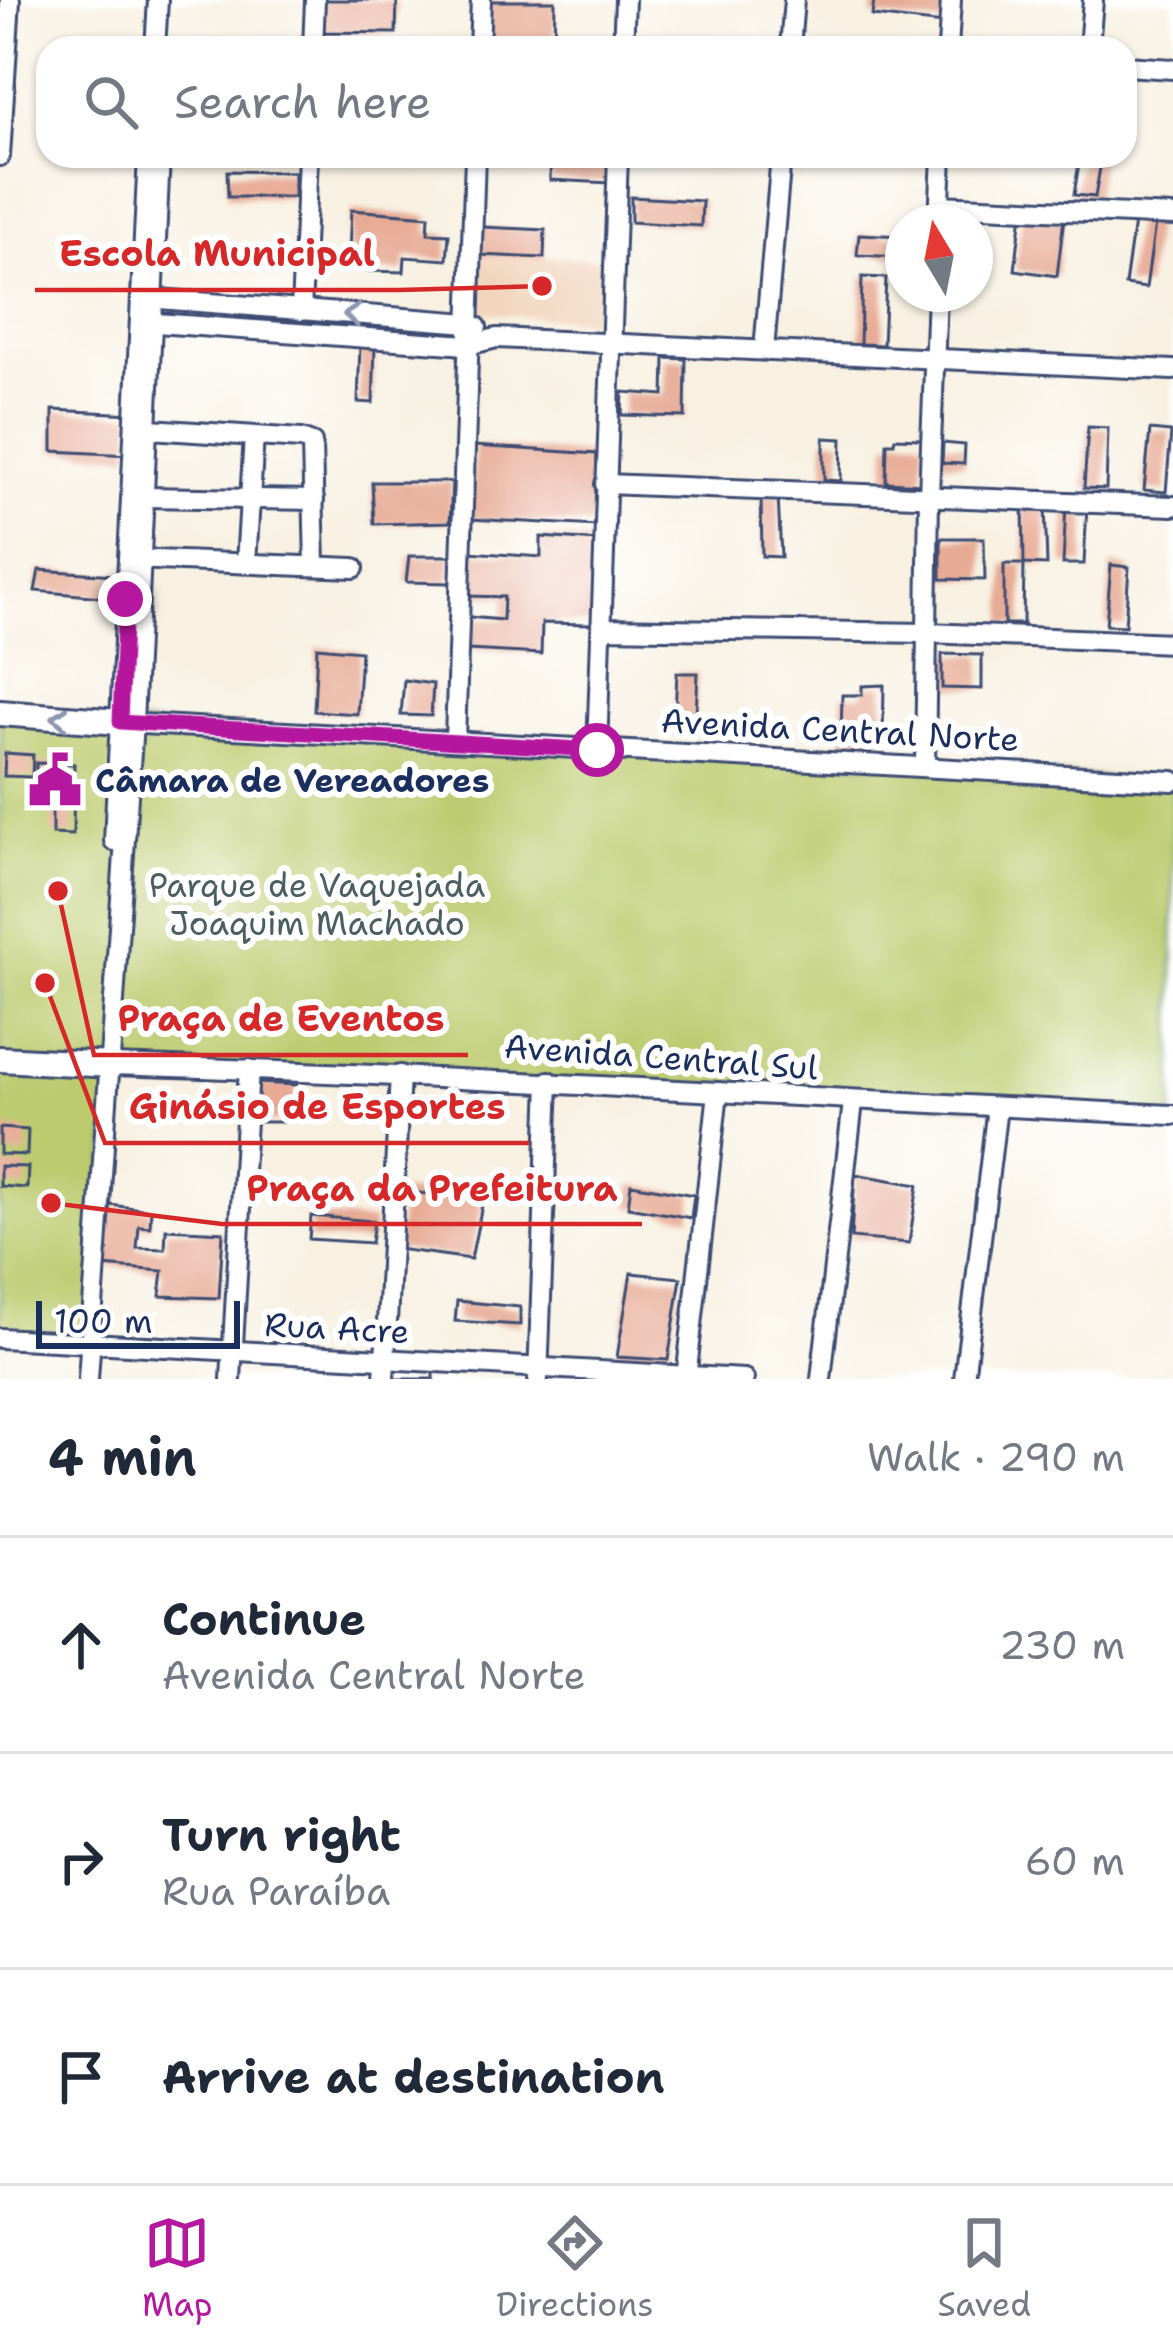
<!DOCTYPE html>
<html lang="en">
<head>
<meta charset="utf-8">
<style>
  :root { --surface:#fff; --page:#f2f2f3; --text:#1f2937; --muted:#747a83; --line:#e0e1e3; --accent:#b5179e }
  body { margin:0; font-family:"Shantell Sans",sans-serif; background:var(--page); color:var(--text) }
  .compass { position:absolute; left:885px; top:204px; width:108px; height:108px; border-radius:50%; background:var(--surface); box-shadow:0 3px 9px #0004; rotate:350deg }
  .scale { position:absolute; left:36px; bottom:30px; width:204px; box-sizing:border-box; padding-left:12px; border:6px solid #1b2f5e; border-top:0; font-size:33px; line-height:42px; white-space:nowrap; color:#1b2f5e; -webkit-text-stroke:9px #fff; paint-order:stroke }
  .stop { position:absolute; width:36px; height:36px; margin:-27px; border:9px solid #b5179e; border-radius:50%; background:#fff }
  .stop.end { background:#b5179e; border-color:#fff; box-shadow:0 3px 12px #0008 }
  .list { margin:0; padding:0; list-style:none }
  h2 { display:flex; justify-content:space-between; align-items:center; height:156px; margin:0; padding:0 48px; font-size:51px }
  h2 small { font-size:39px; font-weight:400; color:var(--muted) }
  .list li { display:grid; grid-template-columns:78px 1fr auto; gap:36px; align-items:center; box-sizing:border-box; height:216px; padding:0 48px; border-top:3px solid var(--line) }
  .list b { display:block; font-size:45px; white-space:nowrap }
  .list p { margin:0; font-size:39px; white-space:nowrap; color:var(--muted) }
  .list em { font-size:39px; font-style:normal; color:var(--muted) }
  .icon { flex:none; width:66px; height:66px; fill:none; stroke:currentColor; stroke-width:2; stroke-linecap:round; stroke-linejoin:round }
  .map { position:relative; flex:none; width:1173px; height:1379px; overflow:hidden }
  .search { position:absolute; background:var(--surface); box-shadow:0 3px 9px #0004; left:36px; right:36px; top:36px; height:132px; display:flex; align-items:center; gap:30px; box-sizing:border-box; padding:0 42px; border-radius:36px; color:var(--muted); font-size:45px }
  .sheet { height:804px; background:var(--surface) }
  nav { display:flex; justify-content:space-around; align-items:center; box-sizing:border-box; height:168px; border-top:3px solid var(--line); background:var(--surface); font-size:33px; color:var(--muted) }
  nav a { display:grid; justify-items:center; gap:6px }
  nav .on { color:var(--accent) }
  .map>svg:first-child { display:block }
  .built { fill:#f2d5bd }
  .green { fill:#bbcb6d; stroke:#6b7d66; stroke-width:3 }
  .building { fill:#e7aa94 }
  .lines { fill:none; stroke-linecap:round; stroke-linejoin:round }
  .minor-casing { stroke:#3c4c72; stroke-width:24 }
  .major-casing { stroke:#3c4c72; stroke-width:30 }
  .minor { stroke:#fff; stroke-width:18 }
  .major { stroke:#fff; stroke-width:24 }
  .oneway { stroke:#8d97ae }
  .route { stroke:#b5179e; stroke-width:15 }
  .labels { text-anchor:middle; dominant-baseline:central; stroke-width:12; stroke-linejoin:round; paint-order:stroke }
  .street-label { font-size:33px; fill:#1b2f5e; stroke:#fff }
  .poi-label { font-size:33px; font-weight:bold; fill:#1b2f5e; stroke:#fff; text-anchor:start }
  .park-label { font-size:33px; fill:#4b5e62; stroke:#fff }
  .leader { fill:none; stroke:#d62828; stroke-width:4.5 }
  .callout-dot { fill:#d62828; stroke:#fff; stroke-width:4.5 }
  .callout-label { font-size:36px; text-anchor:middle; font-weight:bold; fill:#d62828; stroke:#fff; stroke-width:12; stroke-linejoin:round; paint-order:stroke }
</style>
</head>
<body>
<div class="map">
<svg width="1173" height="1379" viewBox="0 0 1173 1379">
  <rect width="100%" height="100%" fill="#fff"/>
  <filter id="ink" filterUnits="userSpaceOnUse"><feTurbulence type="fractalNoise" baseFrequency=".00833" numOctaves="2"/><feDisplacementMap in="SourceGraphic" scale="24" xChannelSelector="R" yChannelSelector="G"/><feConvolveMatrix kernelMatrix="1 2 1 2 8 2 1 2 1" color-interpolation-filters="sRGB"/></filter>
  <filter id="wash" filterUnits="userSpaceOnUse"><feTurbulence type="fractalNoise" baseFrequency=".004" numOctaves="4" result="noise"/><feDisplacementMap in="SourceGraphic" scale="48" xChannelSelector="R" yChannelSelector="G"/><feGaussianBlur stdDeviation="2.7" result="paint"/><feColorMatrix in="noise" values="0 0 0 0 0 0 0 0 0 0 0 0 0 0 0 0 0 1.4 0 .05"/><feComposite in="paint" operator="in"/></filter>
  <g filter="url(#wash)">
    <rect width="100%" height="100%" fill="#f8f1e2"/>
    <polygon class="built" points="481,255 605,259 602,321 478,313"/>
    <polygon class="green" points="0,716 1173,781 1173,1115 113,1065 91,1342 0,1341"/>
    <g id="blocks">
      <g class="building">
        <polygon points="322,0 397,0 396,33 321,32"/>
        <polygon points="874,0 945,2 944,24 872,16"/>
        <polygon points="490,1 555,1 554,48 489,48"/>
        <polygon points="551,156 612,157 610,183 550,180"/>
        <polygon points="1080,156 1102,156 1095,197 1074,195"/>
        <polygon points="227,171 294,172 294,197 228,197"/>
        <polygon points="631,197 702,201 701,226 631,222"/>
        <polygon points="351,210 429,216 428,233 449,234 447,260 405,257 404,272 368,271 368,254 349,252"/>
        <polygon points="1022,214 1064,218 1057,276 1015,270"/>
        <polygon points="1134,222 1155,224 1146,288 1125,285"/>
        <polygon points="483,227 545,230 544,258 481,255"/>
        <polygon points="859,234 903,236 903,257 857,255"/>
        <polygon points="862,277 886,278 883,345 860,344"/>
        <polygon points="360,345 375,346 373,403 358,402"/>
        <polygon points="665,358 686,359 685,417 622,415 623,392 664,395"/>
        <polygon points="53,410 132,414 129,455 53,451"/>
        <polygon points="1088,427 1108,428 1106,489 1084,488"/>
        <polygon points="1150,430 1171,432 1166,492 1144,490"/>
        <polygon points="824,438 842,439 841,481 824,480"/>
        <polygon points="895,438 921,439 924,443 923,484 886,482 887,443 894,443"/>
        <polygon points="943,443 965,445 964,464 942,463"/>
        <polygon points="474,446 597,454 597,526 471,519"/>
        <polygon points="372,482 452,482 450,522 374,524"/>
        <polygon points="761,496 778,496 781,557 762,556"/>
        <polygon points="1023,503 1045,504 1047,565 1024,564"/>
        <polygon points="1066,505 1087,506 1084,564 1063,564"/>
        <polygon points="541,537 597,541 593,624 542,623 541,654 468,650 468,617 503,620 504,597 469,596 470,552 541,557"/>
        <polygon points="941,538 984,538 985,580 941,579"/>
        <polygon points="409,556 452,556 450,583 406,582"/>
        <polygon points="1004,564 1024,564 1023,624 1004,624"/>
        <polygon points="1111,565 1129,567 1125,626 1106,625"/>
        <polygon points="39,570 114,575 113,598 35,591"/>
        <polygon points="317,647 361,651 357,714 314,711"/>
        <polygon points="942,654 982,655 982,689 942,688"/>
        <polygon points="677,673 698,673 695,734 674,733"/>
        <polygon points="404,680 433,684 431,716 401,715"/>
        <polygon points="884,685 883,741 841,740 842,695 862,695 862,686"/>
        <polygon points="5,753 33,755 32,777 4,776"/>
        <polygon points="36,763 74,764 73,835 52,834 52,810 36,810"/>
        <polygon points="256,1083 297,1085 294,1122 253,1122"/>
        <polygon points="0,1128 28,1130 27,1155 0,1154"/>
        <polygon points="0,1166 28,1167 27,1188 0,1186"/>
        <polygon points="855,1174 918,1185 909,1243 851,1238"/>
        <polygon points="631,1184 694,1195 691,1218 628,1207"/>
        <polygon points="401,1191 483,1200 471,1259 397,1249"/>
        <polygon points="102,1204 151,1210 150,1227 139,1226 137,1248 165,1249 166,1229 223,1232 219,1298 160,1296 163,1271 103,1266"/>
        <polygon points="311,1216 374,1221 371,1243 309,1239"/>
        <polygon points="631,1273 681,1278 668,1360 617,1357"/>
        <polygon points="457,1301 520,1307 520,1325 455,1321"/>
        <polygon points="389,1368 434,1371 434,1379 389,1379"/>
      </g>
    </g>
  </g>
  <g filter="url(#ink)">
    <use href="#blocks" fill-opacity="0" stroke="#3c4c72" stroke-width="3"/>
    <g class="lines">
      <defs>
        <g id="minor">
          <polyline points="155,48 158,0"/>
          <polyline points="313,48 315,0"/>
          <polyline points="479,48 481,0"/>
          <polyline points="623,48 625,0"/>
          <polyline points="790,48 794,0"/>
          <polyline points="948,48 951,0"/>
          <polyline points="1089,48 1093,0"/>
          <polyline points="1125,66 1173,69"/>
          <polyline points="0,156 10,0"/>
          <polyline points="940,205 1173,216"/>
          <polyline points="939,222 942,156"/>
          <polyline points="146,298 469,323 477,327"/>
          <polyline points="301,311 308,156"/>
          <polyline points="142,322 467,345 497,338 1173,370"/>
          <polyline points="764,350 781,156"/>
          <polyline points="150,429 301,439 312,443 315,566"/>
          <polyline points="605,484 1173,506"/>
          <polyline points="145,497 314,500"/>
          <polyline points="131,559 354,568"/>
          <polyline points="246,563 254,436"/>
          <polyline points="602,628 928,633 1173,643"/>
          <polyline points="123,723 1173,781"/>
          <polyline points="455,740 475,156"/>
          <polyline points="597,750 618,156"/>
          <polyline points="925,767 929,495 937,294"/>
          <polyline points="114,841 148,156"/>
          <path d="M112,1065c354,11 707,34 1061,50"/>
          <polyline points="0,1338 744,1379"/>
          <polyline points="88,1379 133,723 160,156"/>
          <polyline points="231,1379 249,1069"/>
          <polyline points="384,1379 400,1075"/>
          <polyline points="538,1379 549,1081"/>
          <polyline points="686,1379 718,1092"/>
          <polyline points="821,1379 853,1102"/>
          <polyline points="964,1379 997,1107"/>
        </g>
        <g id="major">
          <polyline points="0,713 120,722"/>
          <polyline points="0,1059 112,1065"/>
        </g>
      </defs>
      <use href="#minor" class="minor-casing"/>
      <use href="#major" class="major-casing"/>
      <use href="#minor" class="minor"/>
      <use href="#major" class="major"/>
    </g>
    <defs><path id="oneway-chevron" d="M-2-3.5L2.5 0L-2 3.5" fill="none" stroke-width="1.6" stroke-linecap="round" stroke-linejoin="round" transform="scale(3)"/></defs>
    <g class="oneway">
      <use href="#oneway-chevron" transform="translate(352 315) rotate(-176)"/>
      <use href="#oneway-chevron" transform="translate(60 718) rotate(-176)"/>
    </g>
  </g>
  <g class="lines" filter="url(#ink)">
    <polyline class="route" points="125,599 120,722 597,750"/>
  </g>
  <defs>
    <symbol id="civic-bare" viewBox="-9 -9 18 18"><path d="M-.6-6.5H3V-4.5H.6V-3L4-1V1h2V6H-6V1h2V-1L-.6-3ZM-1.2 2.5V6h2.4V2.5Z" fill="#b5179e" stroke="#fff" stroke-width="2.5" paint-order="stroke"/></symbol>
  </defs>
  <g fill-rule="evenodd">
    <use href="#civic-bare" x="17" y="742" width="76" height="76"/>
  </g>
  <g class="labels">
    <g class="street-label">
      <text transform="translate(840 730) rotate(3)">Avenida Central Norte</text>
      <text transform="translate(661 1057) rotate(4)">Avenida Central Sul</text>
      <text transform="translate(337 1328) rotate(3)">Rua Acre</text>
    </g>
    <g class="poi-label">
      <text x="95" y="780">Câmara de Vereadores</text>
    </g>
    <g class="park-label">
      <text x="317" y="885">Parque de Vaquejada<tspan x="317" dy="38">Joaquim Machado</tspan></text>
    </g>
  </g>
  <path class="leader" d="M542 286L399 290H35M58 891L94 1055H468M45 983L105 1143H529M51 1203L222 1224H642"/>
  <g class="callout-dot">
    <circle cx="542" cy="286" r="12"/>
    <circle cx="58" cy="891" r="12"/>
    <circle cx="45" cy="983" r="12"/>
    <circle cx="51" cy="1203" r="12"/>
  </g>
  <g class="callout-label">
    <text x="217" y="266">Escola Municipal</text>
    <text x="281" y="1031">Praça de Eventos</text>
    <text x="317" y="1119">Ginásio de Esportes</text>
    <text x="432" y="1201">Praça da Prefeitura</text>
  </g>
</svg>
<svg class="compass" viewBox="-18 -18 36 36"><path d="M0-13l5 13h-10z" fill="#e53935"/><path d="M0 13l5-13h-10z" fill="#747a83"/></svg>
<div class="scale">100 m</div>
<div class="stop" style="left:597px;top:750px"></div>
<div class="stop end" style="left:125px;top:599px"></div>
<div class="search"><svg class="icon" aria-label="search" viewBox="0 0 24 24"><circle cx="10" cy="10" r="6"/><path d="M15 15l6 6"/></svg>Search here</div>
</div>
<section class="sheet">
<h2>4 min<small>Walk · 290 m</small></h2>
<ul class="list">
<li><svg class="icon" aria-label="ahead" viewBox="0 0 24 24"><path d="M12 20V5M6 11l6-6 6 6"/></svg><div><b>Continue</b><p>Avenida Central Norte</p></div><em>230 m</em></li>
<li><svg class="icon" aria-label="right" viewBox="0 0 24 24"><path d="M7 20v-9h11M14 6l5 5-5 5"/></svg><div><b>Turn right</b><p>Rua Paraíba</p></div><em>60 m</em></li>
<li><svg class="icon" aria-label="arrive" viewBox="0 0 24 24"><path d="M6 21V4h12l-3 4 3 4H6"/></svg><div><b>Arrive at destination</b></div></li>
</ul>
</section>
<nav>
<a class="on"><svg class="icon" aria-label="map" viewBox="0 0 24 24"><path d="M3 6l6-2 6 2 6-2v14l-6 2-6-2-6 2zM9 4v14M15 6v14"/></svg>Map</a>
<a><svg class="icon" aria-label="directions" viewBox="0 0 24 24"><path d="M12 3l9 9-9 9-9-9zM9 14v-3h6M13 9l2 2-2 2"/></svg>Directions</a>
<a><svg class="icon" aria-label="saved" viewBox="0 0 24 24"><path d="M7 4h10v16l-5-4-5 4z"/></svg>Saved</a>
</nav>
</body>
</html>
